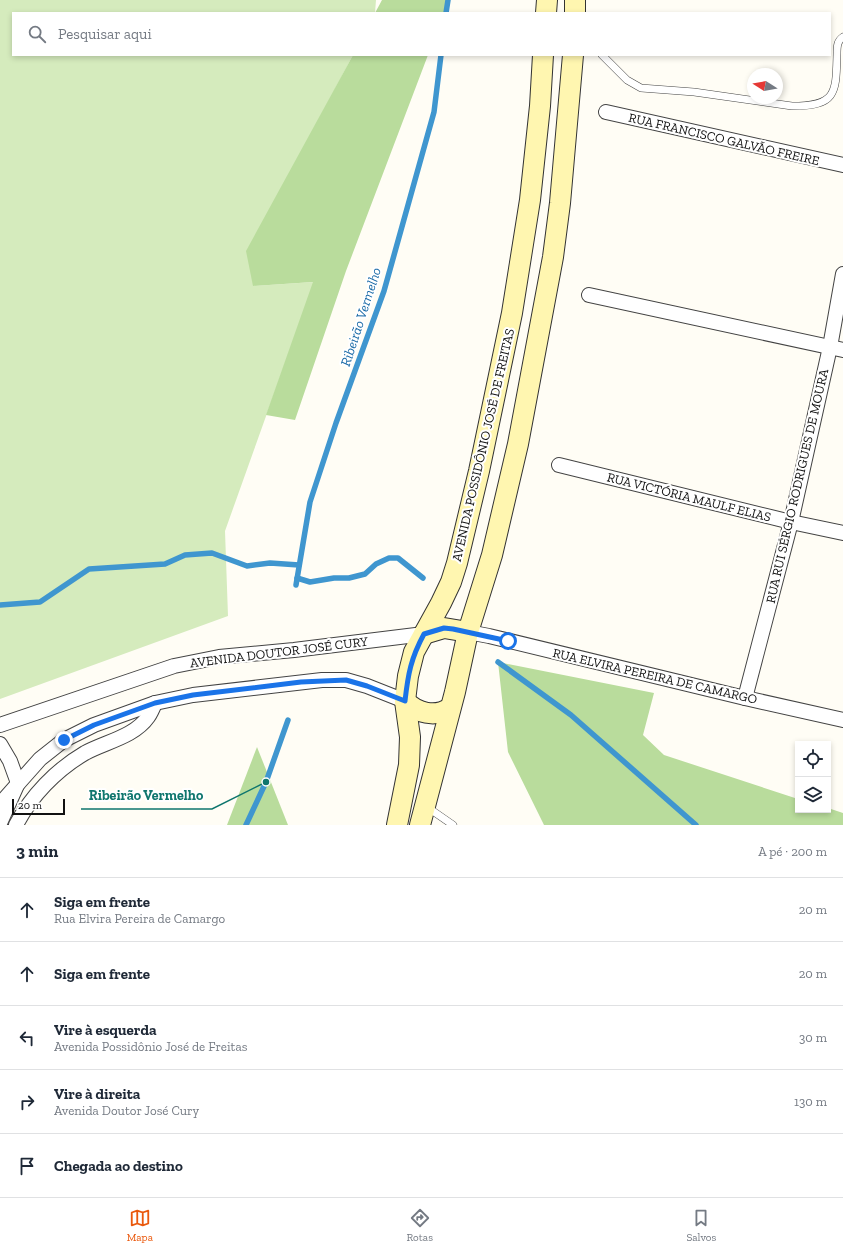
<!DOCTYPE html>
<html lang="pt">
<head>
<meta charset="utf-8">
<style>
  :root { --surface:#fff; --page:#f2f2f3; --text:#1f2937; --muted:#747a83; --line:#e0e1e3; --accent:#ea580c }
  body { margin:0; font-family:"Zilla Slab",serif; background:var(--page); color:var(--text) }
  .controls { position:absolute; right:12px; bottom:12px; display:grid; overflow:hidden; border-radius:0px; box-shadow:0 2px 6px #0003 }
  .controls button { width:36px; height:36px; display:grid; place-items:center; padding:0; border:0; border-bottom:1px solid var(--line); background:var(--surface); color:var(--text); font:20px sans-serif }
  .compass { position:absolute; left:747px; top:68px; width:36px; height:36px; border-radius:50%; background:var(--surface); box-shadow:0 2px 6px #0003; rotate:281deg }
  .scale { position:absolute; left:12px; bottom:10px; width:53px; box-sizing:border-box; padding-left:4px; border:2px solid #111; border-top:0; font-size:11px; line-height:14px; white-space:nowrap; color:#111; -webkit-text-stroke:3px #fff; paint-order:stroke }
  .stop { position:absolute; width:12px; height:12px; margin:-9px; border:3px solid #1a73e8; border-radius:50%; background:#fff }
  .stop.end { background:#1a73e8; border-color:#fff; box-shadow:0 1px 4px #0008 }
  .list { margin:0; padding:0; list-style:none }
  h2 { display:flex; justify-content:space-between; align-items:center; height:52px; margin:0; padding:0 16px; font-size:17px }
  h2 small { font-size:13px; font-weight:400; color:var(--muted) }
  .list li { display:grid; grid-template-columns:26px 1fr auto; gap:12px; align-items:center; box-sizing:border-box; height:64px; padding:0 16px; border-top:1px solid var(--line) }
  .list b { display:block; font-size:15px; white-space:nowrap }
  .list p { margin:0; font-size:13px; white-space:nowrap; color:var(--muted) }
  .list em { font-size:13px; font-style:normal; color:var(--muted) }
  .icon { flex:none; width:22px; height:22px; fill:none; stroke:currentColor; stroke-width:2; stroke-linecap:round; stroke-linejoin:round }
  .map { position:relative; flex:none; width:843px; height:825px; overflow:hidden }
  .search { position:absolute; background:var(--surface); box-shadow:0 2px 6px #0003; left:12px; right:12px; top:12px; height:44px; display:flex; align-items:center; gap:10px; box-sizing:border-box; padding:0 14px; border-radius:0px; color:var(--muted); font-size:15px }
  .sheet { height:372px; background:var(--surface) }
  nav { display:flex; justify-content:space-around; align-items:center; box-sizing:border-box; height:56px; border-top:1px solid var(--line); background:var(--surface); font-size:11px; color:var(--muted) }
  nav a { display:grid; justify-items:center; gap:2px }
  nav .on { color:var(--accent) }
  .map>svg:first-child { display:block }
  .green { fill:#d5ebbd }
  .forest { fill:#b9dc9c }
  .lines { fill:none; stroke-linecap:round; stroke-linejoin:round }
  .stream { stroke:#3f96cf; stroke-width:5.5 }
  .lane-casing { stroke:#444; stroke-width:8 }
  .street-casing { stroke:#444; stroke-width:16 }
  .secondary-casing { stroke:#333; stroke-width:22 }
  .lane { stroke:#fff; stroke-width:7 }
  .street { stroke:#fff; stroke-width:14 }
  .secondary { stroke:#fff6b0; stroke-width:20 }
  .route { stroke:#1a73e8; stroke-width:5 }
  .labels { text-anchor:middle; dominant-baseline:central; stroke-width:4; stroke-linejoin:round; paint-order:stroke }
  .street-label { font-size:13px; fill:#111; stroke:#fff }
  .water-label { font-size:14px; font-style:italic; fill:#1768a6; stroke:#fff }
  .leader { fill:none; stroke:#0f766e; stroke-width:1.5 }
  .callout-dot { fill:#0f766e; stroke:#fff; stroke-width:1.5 }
  .callout-label { font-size:14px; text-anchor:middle; font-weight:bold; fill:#0f766e; stroke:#fff; stroke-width:4; stroke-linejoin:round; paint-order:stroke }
</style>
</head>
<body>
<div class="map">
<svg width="843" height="825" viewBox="0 0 843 825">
  <rect width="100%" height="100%" fill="#fffdf5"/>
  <polygon class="green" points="0,0 376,0 375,13 13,13 13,55 353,55 312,132 253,286 314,282 225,531 228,616 0,699"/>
  <g class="forest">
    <polygon points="382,0 448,0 446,13 375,13"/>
    <polygon points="353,55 428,55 346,271 295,420 266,415 313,282 253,286 246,251"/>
    <polygon points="498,662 654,693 643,735 664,755 798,799 798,810 828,810 828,808 843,813 843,825 544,825 508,752"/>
    <polygon points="257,747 288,825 227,825"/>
  </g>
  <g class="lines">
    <g class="stream">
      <polyline points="446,13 448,0"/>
      <polyline points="297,578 310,582 334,578 349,578 365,574 376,564 389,558 398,558 423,578"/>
      <polyline points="296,585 310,502 336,423 384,291 434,112 441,55"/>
      <polyline points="0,605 40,602 89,569 165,564 185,555 212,553 247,566 270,563 299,565"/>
      <polyline points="498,662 571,715 696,825"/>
      <polyline points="246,825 266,782 288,720"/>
    </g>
    <defs>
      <g id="lane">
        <path d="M602,55l25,25 14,8 53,4 98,14c45,0 44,-13 45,-52 0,-7 0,-13 6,-17"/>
        <polyline points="427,807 453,825"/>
      </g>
      <g id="street">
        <polyline points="606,112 843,165"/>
        <polyline points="589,295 843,350"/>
        <polyline points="559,465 791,522 843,533"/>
        <polyline points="468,632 489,636 745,698 843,720"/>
        <polyline points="745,698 791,522 830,347 843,274"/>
        <polyline points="0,725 174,666 219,657 294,650 424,634"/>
        <polyline points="0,744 10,761 18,783 0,823"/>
        <polyline points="0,804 40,759 64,740 94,725 155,703 193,695 322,680 346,680 367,686 405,701"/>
        <path d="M16,825c15,-29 40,-55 69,-72 20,-11 49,-16 63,-36 3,-4 5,-9 7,-14"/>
      </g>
      <g id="secondary">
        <polyline points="546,13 547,0"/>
        <polyline points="575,13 575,0"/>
        <polyline points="424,634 444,628 468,632"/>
        <path d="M405,701c12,12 30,17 45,7"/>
        <polyline points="397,825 409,765 410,737 405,701 408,676 414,652 441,603 451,582 457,563 479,471 512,313 530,200 540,106 543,55"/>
        <polyline points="420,825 455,692 468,632 492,555 518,444 553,257 560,203 573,55"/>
      </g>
    </defs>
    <use href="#lane" class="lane-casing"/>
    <use href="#street" class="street-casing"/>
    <use href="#secondary" class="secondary-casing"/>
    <use href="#lane" class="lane"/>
    <use href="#street" class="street"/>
    <use href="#secondary" class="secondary"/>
  </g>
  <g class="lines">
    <path class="route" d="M64,740l30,-15 61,-22 38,-8 108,-13 45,-2 21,6 38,15c3,-27 6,-43 19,-67l20,-6 9,1 55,12"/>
  </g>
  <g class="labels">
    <g class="street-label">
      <text transform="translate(724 139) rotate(13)">RUA FRANCISCO GALVÃO FREIRE</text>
      <text transform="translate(483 445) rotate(-77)">AVENIDA POSSIDÔNIO JOSÉ DE FREITAS</text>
      <text transform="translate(797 486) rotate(-77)">RUA RUI SÉRGIO RODRIGUES DE MOURA</text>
      <text transform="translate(689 497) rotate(14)">RUA VICTÓRIA MAULF ELIAS</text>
      <text transform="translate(279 652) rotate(-7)">AVENIDA DOUTOR JOSÉ CURY</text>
      <text transform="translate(655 676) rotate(13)">RUA ELVIRA PEREIRA DE CAMARGO</text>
    </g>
    <g class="water-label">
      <text transform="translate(361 317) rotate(-72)">Ribeirão Vermelho</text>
    </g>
  </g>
  <path class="leader" d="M266 782L212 809H81"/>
  <circle class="callout-dot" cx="266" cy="782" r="4"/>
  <g class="callout-label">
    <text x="146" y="800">Ribeirão Vermelho</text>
  </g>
</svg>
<div class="controls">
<button><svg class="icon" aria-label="locate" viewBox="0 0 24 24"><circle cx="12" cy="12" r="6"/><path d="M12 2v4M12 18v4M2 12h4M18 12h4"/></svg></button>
<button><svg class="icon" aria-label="layers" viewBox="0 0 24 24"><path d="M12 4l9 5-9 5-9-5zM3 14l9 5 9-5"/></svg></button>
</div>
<svg class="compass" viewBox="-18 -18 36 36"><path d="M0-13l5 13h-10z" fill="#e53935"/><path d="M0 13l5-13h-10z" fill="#747a83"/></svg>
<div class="scale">20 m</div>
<div class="stop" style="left:508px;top:641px"></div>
<div class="stop end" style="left:64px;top:740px"></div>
<div class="search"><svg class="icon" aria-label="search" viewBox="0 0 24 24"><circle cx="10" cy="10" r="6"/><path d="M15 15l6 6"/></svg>Pesquisar aqui</div>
</div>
<section class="sheet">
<h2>3 min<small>A pé · 200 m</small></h2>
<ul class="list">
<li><svg class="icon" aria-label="ahead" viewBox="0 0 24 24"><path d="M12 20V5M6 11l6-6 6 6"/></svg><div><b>Siga em frente</b><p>Rua Elvira Pereira de Camargo</p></div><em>20 m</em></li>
<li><svg class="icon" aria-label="ahead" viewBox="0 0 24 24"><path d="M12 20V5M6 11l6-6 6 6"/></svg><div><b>Siga em frente</b></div><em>20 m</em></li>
<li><svg class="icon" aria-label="left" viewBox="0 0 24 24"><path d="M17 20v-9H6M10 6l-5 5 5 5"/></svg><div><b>Vire à esquerda</b><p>Avenida Possidônio José de Freitas</p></div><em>30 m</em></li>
<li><svg class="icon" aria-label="right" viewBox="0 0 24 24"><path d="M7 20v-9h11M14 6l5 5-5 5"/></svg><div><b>Vire à direita</b><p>Avenida Doutor José Cury</p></div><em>130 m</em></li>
<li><svg class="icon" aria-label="arrive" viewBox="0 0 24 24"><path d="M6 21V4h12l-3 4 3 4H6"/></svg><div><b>Chegada ao destino</b></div></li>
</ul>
</section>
<nav>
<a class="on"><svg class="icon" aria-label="map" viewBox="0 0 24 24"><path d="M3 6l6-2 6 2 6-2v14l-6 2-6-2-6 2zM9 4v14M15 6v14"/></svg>Mapa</a>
<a><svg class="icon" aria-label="directions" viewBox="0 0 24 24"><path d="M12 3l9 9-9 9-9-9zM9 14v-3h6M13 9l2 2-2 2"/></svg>Rotas</a>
<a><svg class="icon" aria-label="saved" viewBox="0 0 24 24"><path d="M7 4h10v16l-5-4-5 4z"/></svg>Salvos</a>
</nav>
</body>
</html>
